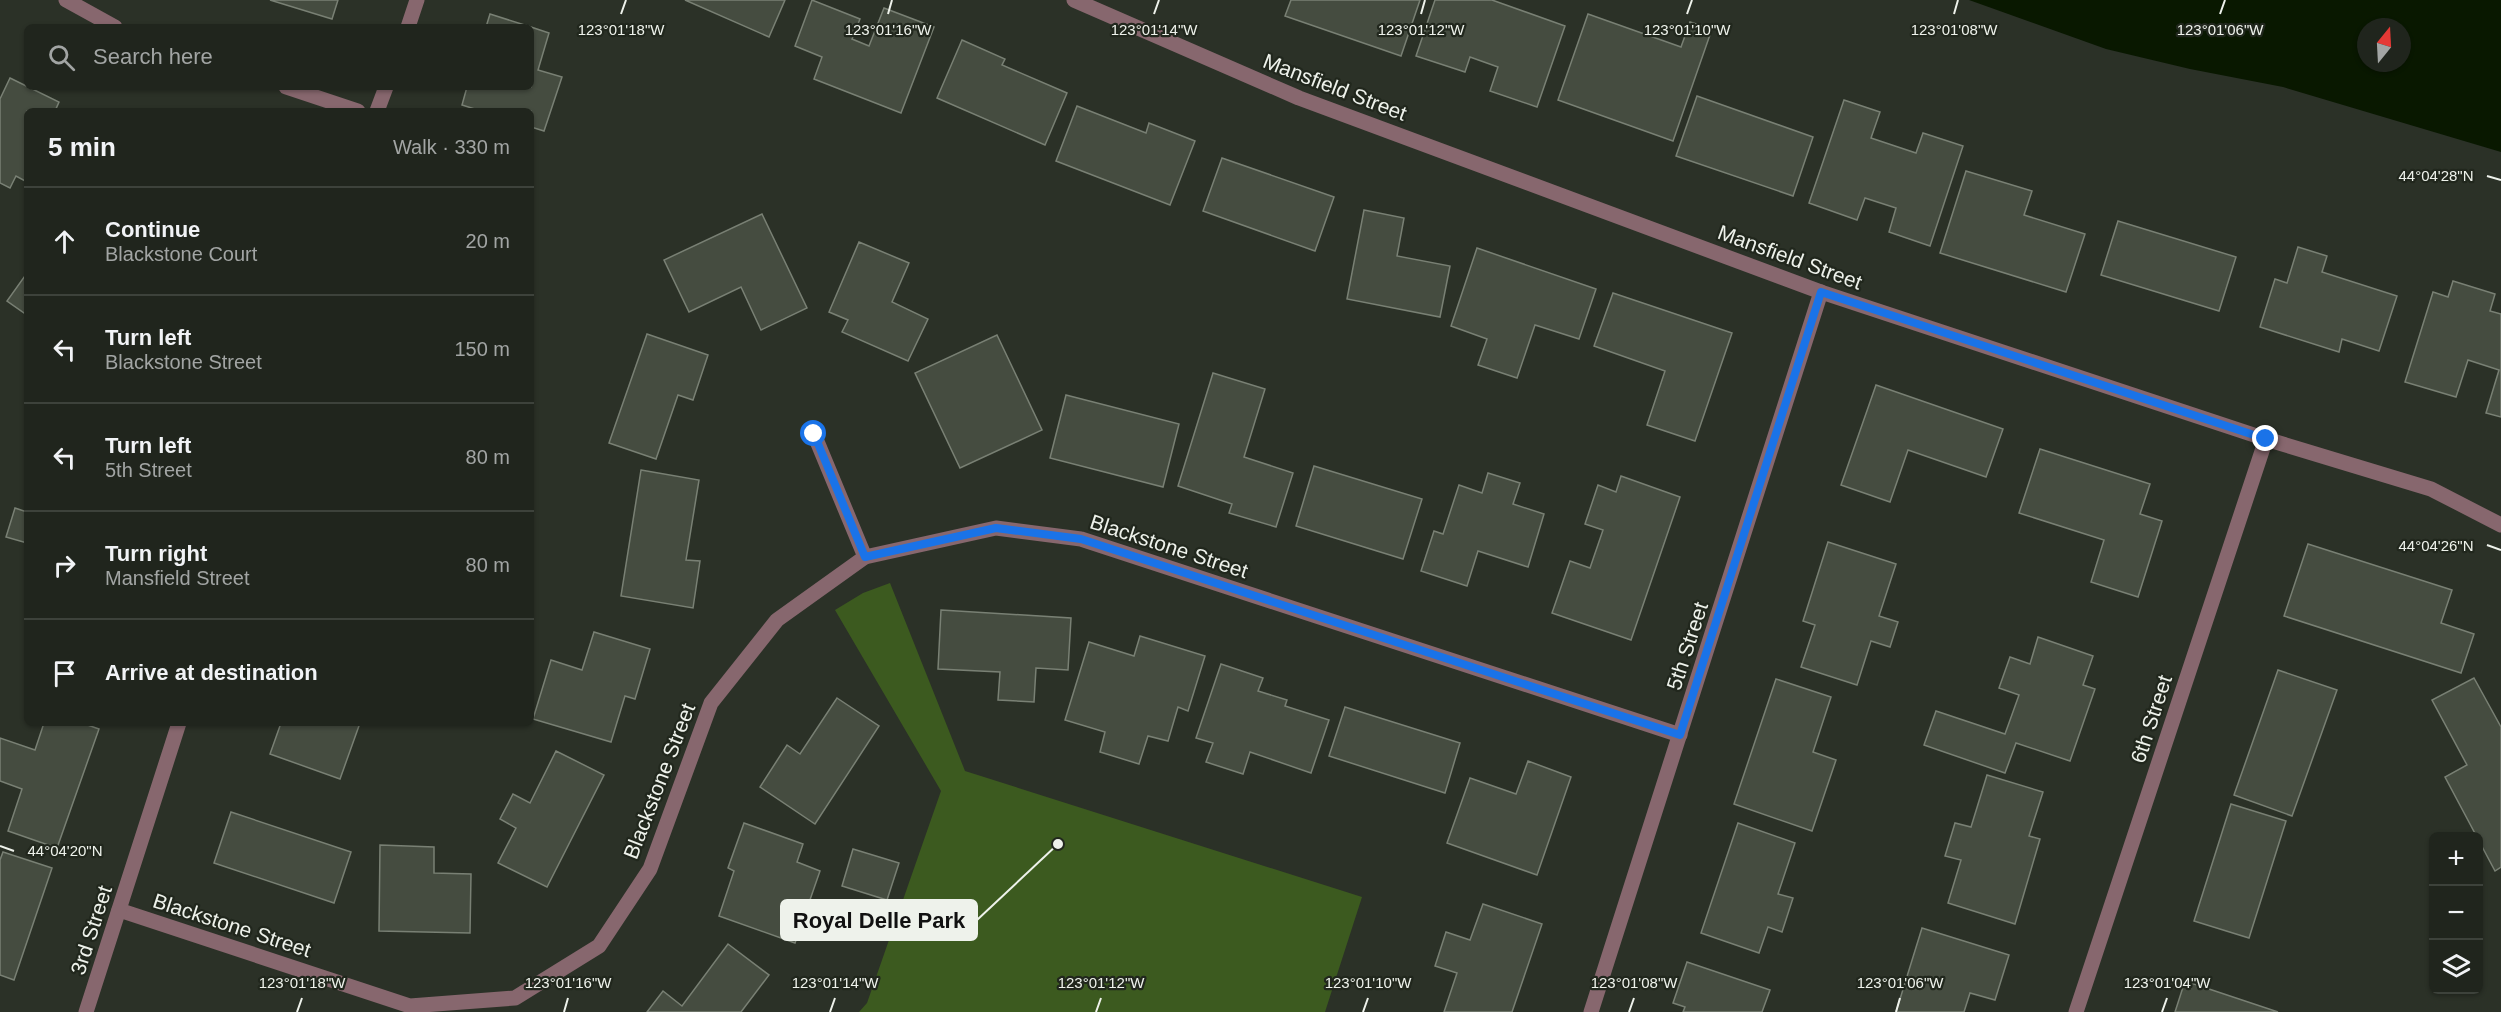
<!DOCTYPE html>
<html lang="en">
<head>
<meta charset="utf-8">
<style>
  :root { --surface:#20251d; --page:#2d312a; --text:#f1f3f6; --muted:#a2a5a4; --line:#3d423b }
  body { margin:0; font-family:Helvetica,sans-serif; background:var(--page); color:var(--text) }
  .controls { position:absolute; right:18px; bottom:18px; display:grid; overflow:hidden; border-radius:9px; box-shadow:0 2px 4px #0004 }
  .controls button { width:54px; height:54px; display:grid; place-items:center; padding:0; border:0; border-bottom:2px solid var(--line); background:var(--surface); color:var(--text); font:30px sans-serif }
  .compass { position:absolute; left:2357px; top:18px; width:54px; height:54px; border-radius:50%; background:var(--surface); box-shadow:0 2px 4px #0004; rotate:18deg }
  .stop { position:absolute; width:18px; height:18px; margin:-14px; border:4px solid #1a73e8; border-radius:50%; background:#fff }
  .stop.end { background:#1a73e8; border-color:#fff; box-shadow:0 2px 6px #0008 }
  .list { margin:0; padding:0; list-style:none }
  h2 { display:flex; justify-content:space-between; align-items:center; height:78px; margin:0; padding:0 24px; font-size:26px }
  h2 small { font-size:20px; font-weight:400; color:var(--muted) }
  .list li { display:grid; grid-template-columns:39px 1fr auto; gap:18px; align-items:center; box-sizing:border-box; height:108px; padding:0 24px; border-top:2px solid var(--line) }
  .list b { display:block; font-size:22px; white-space:nowrap }
  .list p { margin:0; font-size:20px; white-space:nowrap; color:var(--muted) }
  .list em { font-size:20px; font-style:normal; color:var(--muted) }
  .icon { flex:none; width:33px; height:33px; fill:none; stroke:currentColor; stroke-width:2; stroke-linecap:round; stroke-linejoin:round }
  .map { position:relative; flex:none; width:2501px; height:1012px; overflow:hidden }
  .search { position:absolute; background:var(--surface); box-shadow:0 2px 4px #0004; left:24px; top:24px; width:510px; height:66px; display:flex; align-items:center; gap:15px; box-sizing:border-box; padding:0 21px; border-radius:9px; color:var(--muted); font-size:22px }
  .panel { position:absolute; background:var(--surface); box-shadow:0 2px 4px #0004; left:24px; top:108px; width:510px; height:618px; border-radius:9px }
  .map>svg:first-child { display:block }
  .green { fill:#3c5a1f }
  .water { fill:#091800; fill-rule:evenodd }
  .building { fill:#454c40; stroke:#798074; stroke-width:1.5 }
  .lines { fill:none; stroke-linecap:round; stroke-linejoin:round }
  .minor { stroke:#87676e; stroke-width:15 }
  .route { stroke:#1a73e8; stroke-width:8 }
  .ticks { fill:none; stroke:#eef2eb; stroke-width:2 }
  .labels { text-anchor:middle; dominant-baseline:central; stroke-width:4.5; stroke-linejoin:round; paint-order:stroke }
  .street-label { font-size:21px; fill:#eef2eb; stroke:#21271d }
  .ticks-label { font-size:15px; text-anchor:middle; fill:#eef2eb; stroke:#21271d; stroke-width:4.5; stroke-linejoin:round; paint-order:stroke }
  .leader { fill:none; stroke:#eef2eb; stroke-width:2 }
  .callout-dot { fill:#eef2eb; stroke:#21271d; stroke-width:2 }
  .callout { fill:#eef2eb; stroke:#eef2eb; stroke-width:2 }
  .callout-label { font-size:22px; text-anchor:middle; font-weight:bold; fill:#111 }
</style>
</head>
<body>
<div class="map">
<svg width="2501" height="1012" viewBox="0 0 2501 1012">
  <rect width="100%" height="100%" fill="#2b3127"/>
  <polygon class="green" points="890,583 965,771 1362,897 1325,1012 859,1012 867,1003 941,791 835,610 863,593"/>
  <path class="water" d="M1969,0h532v152l-218,-65 -93,-18 -84,-20zM2366,27h36v36h-36z"/>
  <g class="building">
    <polygon points="270,0 338,0 332,19"/>
    <polygon points="685,0 785,0 769,37"/>
    <polygon points="812,0 860,19 852,39 869,46 884,8 934,27 901,113 814,79 822,57 795,46"/>
    <polygon points="1291,0 1420,0 1401,56 1285,16"/>
    <polygon points="1435,0 1492,0 1565,26 1537,107 1490,91 1498,67 1470,57 1465,72 1416,56"/>
    <polygon points="490,14 531,27 486,27"/>
    <polygon points="1588,14 1681,47 1690,22 1712,29 1673,141 1558,100"/>
    <polygon points="531,27 549,33 538,70 562,77 544,131 531,127 531,111 481,111 462,105 467,87 531,87"/>
    <polygon points="962,40 1005,59 1002,65 1067,93 1045,145 937,98"/>
    <polygon points="10,78 59,102 55,111 27,111 27,182 16,176 10,188 0,183 0,99"/>
    <polygon points="1697,96 1813,137 1793,196 1676,156"/>
    <polygon points="1844,100 1880,112 1871,138 1916,153 1923,133 1963,146 1930,246 1889,232 1896,208 1865,198 1857,220 1809,203"/>
    <polygon points="1077,106 1146,133 1149,123 1195,141 1170,205 1056,161"/>
    <polygon points="1222,158 1334,197 1315,251 1203,211"/>
    <polygon points="1966,171 2032,191 2024,215 2085,234 2066,292 1940,253"/>
    <polygon points="1364,210 1404,218 1397,256 1450,266 1440,317 1347,299"/>
    <polygon points="762,214 807,308 761,330 741,287 689,312 664,260"/>
    <polygon points="2118,221 2236,257 2219,311 2101,275"/>
    <polygon points="859,242 909,263 892,302 928,319 908,361 842,332 848,320 829,312"/>
    <polygon points="2298,247 2327,256 2322,272 2397,296 2379,351 2342,339 2339,352 2260,327 2275,279 2287,283"/>
    <polygon points="1477,248 1596,289 1579,339 1535,325 1517,378 1478,365 1487,339 1451,326"/>
    <polygon points="27,273 27,315 7,301"/>
    <polygon points="2453,281 2495,294 2490,311 2501,314 2501,417 2486,413 2499,370 2468,360 2456,397 2405,382 2433,292 2448,297"/>
    <polygon points="1613,293 1732,333 1695,441 1647,425 1665,371 1594,346"/>
    <polygon points="647,334 708,355 693,400 678,395 656,459 609,443"/>
    <polygon points="997,335 1042,430 960,468 915,373"/>
    <polygon points="1213,373 1265,389 1244,457 1293,473 1276,527 1229,513 1232,504 1178,486"/>
    <polygon points="1876,385 2003,429 1986,477 1908,450 1890,502 1841,485"/>
    <polygon points="1066,395 1179,424 1163,487 1050,458"/>
    <polygon points="2040,449 2150,484 2140,514 2162,521 2138,597 2091,582 2104,540 2019,513"/>
    <polygon points="1314,466 1422,499 1403,559 1296,526"/>
    <polygon points="641,470 699,480 686,560 700,561 693,608 621,596"/>
    <polygon points="1488,473 1520,483 1513,504 1544,514 1528,567 1478,551 1467,586 1421,571 1434,531 1443,534 1459,485 1482,493"/>
    <polygon points="1621,476 1680,497 1631,640 1552,613 1570,561 1590,568 1603,530 1585,524 1598,485 1616,492"/>
    <polygon points="15,508 27,512 27,543 6,537"/>
    <polygon points="1828,542 1896,564 1879,616 1898,622 1890,647 1871,641 1857,685 1801,667 1815,625 1803,621"/>
    <polygon points="2308,544 2452,590 2441,623 2474,634 2461,673 2284,616"/>
    <polygon points="941,610 1071,618 1068,670 1036,668 1034,702 998,700 1000,672 938,669"/>
    <polygon points="594,632 650,649 635,699 625,696 611,742 533,719 551,660 582,670"/>
    <polygon points="1140,636 1205,656 1188,711 1178,707 1168,741 1148,736 1139,764 1100,752 1105,732 1065,720 1089,642 1134,656"/>
    <polygon points="2038,637 2093,656 2083,685 2095,689 2070,761 2016,743 2005,773 1924,745 1936,711 2005,734 2019,695 1999,688 2010,657 2030,664"/>
    <polygon points="1221,664 1263,678 1258,691 1287,700 1285,706 1329,720 1311,773 1250,752 1243,774 1206,762 1213,743 1196,738"/>
    <polygon points="2278,670 2337,690 2292,816 2234,795"/>
    <polygon points="2474,678 2501,727 2501,867 2495,871 2445,777 2467,765 2432,700"/>
    <polygon points="1776,679 1831,697 1813,752 1836,760 1812,831 1734,804"/>
    <polygon points="837,698 879,726 815,824 760,787 787,745 800,754"/>
    <polygon points="1345,707 1460,743 1445,793 1329,756"/>
    <polygon points="44,723 82,723 99,729 57,848 8,831 22,789 0,781 0,738 35,750"/>
    <polygon points="281,723 360,723 340,779 270,754"/>
    <polygon points="556,751 604,775 547,887 498,863 516,828 500,819 513,794 530,803"/>
    <polygon points="1528,761 1571,777 1537,875 1447,843 1470,778 1516,794"/>
    <polygon points="1987,775 2043,792 2029,836 2040,839 2015,924 1948,903 1961,860 1945,856 1955,823 1971,827"/>
    <polygon points="2231,804 2286,821 2249,938 2194,921"/>
    <polygon points="231,812 351,852 334,903 214,863"/>
    <polygon points="744,823 803,844 797,862 820,871 795,943 719,916 734,871 728,868"/>
    <polygon points="1738,823 1795,843 1778,894 1793,898 1782,932 1768,927 1759,953 1701,933"/>
    <polygon points="380,845 434,847 434,873 471,874 470,933 379,931"/>
    <polygon points="853,849 899,863 887,900 842,886"/>
    <polygon points="3,852 52,868 14,980 0,975 0,860"/>
    <polygon points="1483,904 1542,924 1512,1012 1444,1012 1457,973 1435,966 1446,932 1470,940"/>
    <polygon points="1922,928 2009,955 1995,1000 1970,993 1964,1012 1896,1012"/>
    <polygon points="728,944 769,975 741,1012 647,1012 663,991 682,1006"/>
    <polygon points="1687,962 1770,990 1762,1012 1683,1012 1685,1007 1673,1003"/>
    <polygon points="2185,981 2278,1012 2175,1012"/>
  </g>
  <g class="lines">
    <g class="minor">
      <polyline points="66,0 115,27"/>
      <polyline points="1074,0 1299,98 1821,292 2266,439 2431,489 2501,525"/>
      <polyline points="408,27 417,0"/>
      <polyline points="286,87 358,111"/>
      <polyline points="377,111 386,87"/>
      <polyline points="814,434 865,557"/>
      <polyline points="119,910 410,1006 515,998 599,946 650,869 711,703 777,620 865,557 996,528 1081,539 1680,735"/>
      <polyline points="86,1012 179,723"/>
      <polyline points="1591,1012 1821,292"/>
      <polyline points="2076,1012 2266,439"/>
    </g>
  </g>
  <g class="lines">
    <polyline class="route" points="814,434 865,557 996,528 1081,539 1680,735 1821,292 2266,439"/>
  </g>
  <path class="ticks" d="M621,14l5,-14M888,14l4,-14M1154,14l5,-14M1421,14l4,-14M1687,14l5,-14M1954,14l4,-14M2220,14l5,-14M2487,176l14,4M2487,545l14,5M0,846l14,5M297,1012l5,-14M564,1012l4,-14M830,1012l5,-14M1096,1012l5,-14M1363,1012l5,-14M1629,1012l5,-14M1896,1012l4,-14M2162,1012l5,-14"/>
  <g class="labels">
    <g class="street-label">
      <text transform="translate(1335 87) rotate(21)">Mansfield Street</text>
      <text transform="translate(1790 257) rotate(20)">Mansfield Street</text>
      <text transform="translate(1169 546) rotate(18)">Blackstone Street</text>
      <text transform="translate(1687 646) rotate(-72)">5th Street</text>
      <text transform="translate(2151 719) rotate(-72)">6th Street</text>
      <text transform="translate(659 781) rotate(-69)">Blackstone Street</text>
      <text transform="translate(232 925) rotate(18)">Blackstone Street</text>
      <text transform="translate(91 930) rotate(-72)">3rd Street</text>
    </g>
  </g>
  <g class="ticks-label">
    <text x="621" y="35">123°01'18"W</text>
    <text x="888" y="35">123°01'16"W</text>
    <text x="1154" y="35">123°01'14"W</text>
    <text x="1421" y="35">123°01'12"W</text>
    <text x="1687" y="35">123°01'10"W</text>
    <text x="1954" y="35">123°01'08"W</text>
    <text x="2220" y="35">123°01'06"W</text>
    <text x="2436" y="181">44°04'28"N</text>
    <text x="2436" y="551">44°04'26"N</text>
    <text x="65" y="856">44°04'20"N</text>
    <text x="302" y="988">123°01'18"W</text>
    <text x="568" y="988">123°01'16"W</text>
    <text x="835" y="988">123°01'14"W</text>
    <text x="1101" y="988">123°01'12"W</text>
    <text x="1368" y="988">123°01'10"W</text>
    <text x="1634" y="988">123°01'08"W</text>
    <text x="1900" y="988">123°01'06"W</text>
    <text x="2167" y="988">123°01'04"W</text>
  </g>
  <path class="leader" d="M1058 844L977 920"/>
  <circle class="callout-dot" cx="1058" cy="844" r="6"/>
  <rect class="callout" x="781" y="900" width="196" height="40" rx="6"/>
  <g class="callout-label">
    <text x="879" y="928">Royal Delle Park</text>
  </g>
</svg>
<div class="controls">
<button>+</button>
<button>−</button>
<button><svg class="icon" aria-label="layers" viewBox="0 0 24 24"><path d="M12 4l9 5-9 5-9-5zM3 14l9 5 9-5"/></svg></button>
</div>
<svg class="compass" viewBox="-18 -18 36 36"><path d="M0-13l5 13h-10z" fill="#e53935"/><path d="M0 13l5-13h-10z" fill="#a2a5a4"/></svg>
<div class="stop" style="left:814px;top:434px"></div>
<div class="stop end" style="left:2266px;top:439px"></div>
<div class="search"><svg class="icon" aria-label="search" viewBox="0 0 24 24"><circle cx="10" cy="10" r="6"/><path d="M15 15l6 6"/></svg>Search here</div>
<section class="panel">
<h2>5 min<small>Walk · 330 m</small></h2>
<ul class="list">
<li><svg class="icon" aria-label="ahead" viewBox="0 0 24 24"><path d="M12 20V5M6 11l6-6 6 6"/></svg><div><b>Continue</b><p>Blackstone Court</p></div><em>20 m</em></li>
<li><svg class="icon" aria-label="left" viewBox="0 0 24 24"><path d="M17 20v-9H6M10 6l-5 5 5 5"/></svg><div><b>Turn left</b><p>Blackstone Street</p></div><em>150 m</em></li>
<li><svg class="icon" aria-label="left" viewBox="0 0 24 24"><path d="M17 20v-9H6M10 6l-5 5 5 5"/></svg><div><b>Turn left</b><p>5th Street</p></div><em>80 m</em></li>
<li><svg class="icon" aria-label="right" viewBox="0 0 24 24"><path d="M7 20v-9h11M14 6l5 5-5 5"/></svg><div><b>Turn right</b><p>Mansfield Street</p></div><em>80 m</em></li>
<li><svg class="icon" aria-label="arrive" viewBox="0 0 24 24"><path d="M6 21V4h12l-3 4 3 4H6"/></svg><div><b>Arrive at destination</b></div></li>
</ul>
</section>
</div>
</body>
</html>
